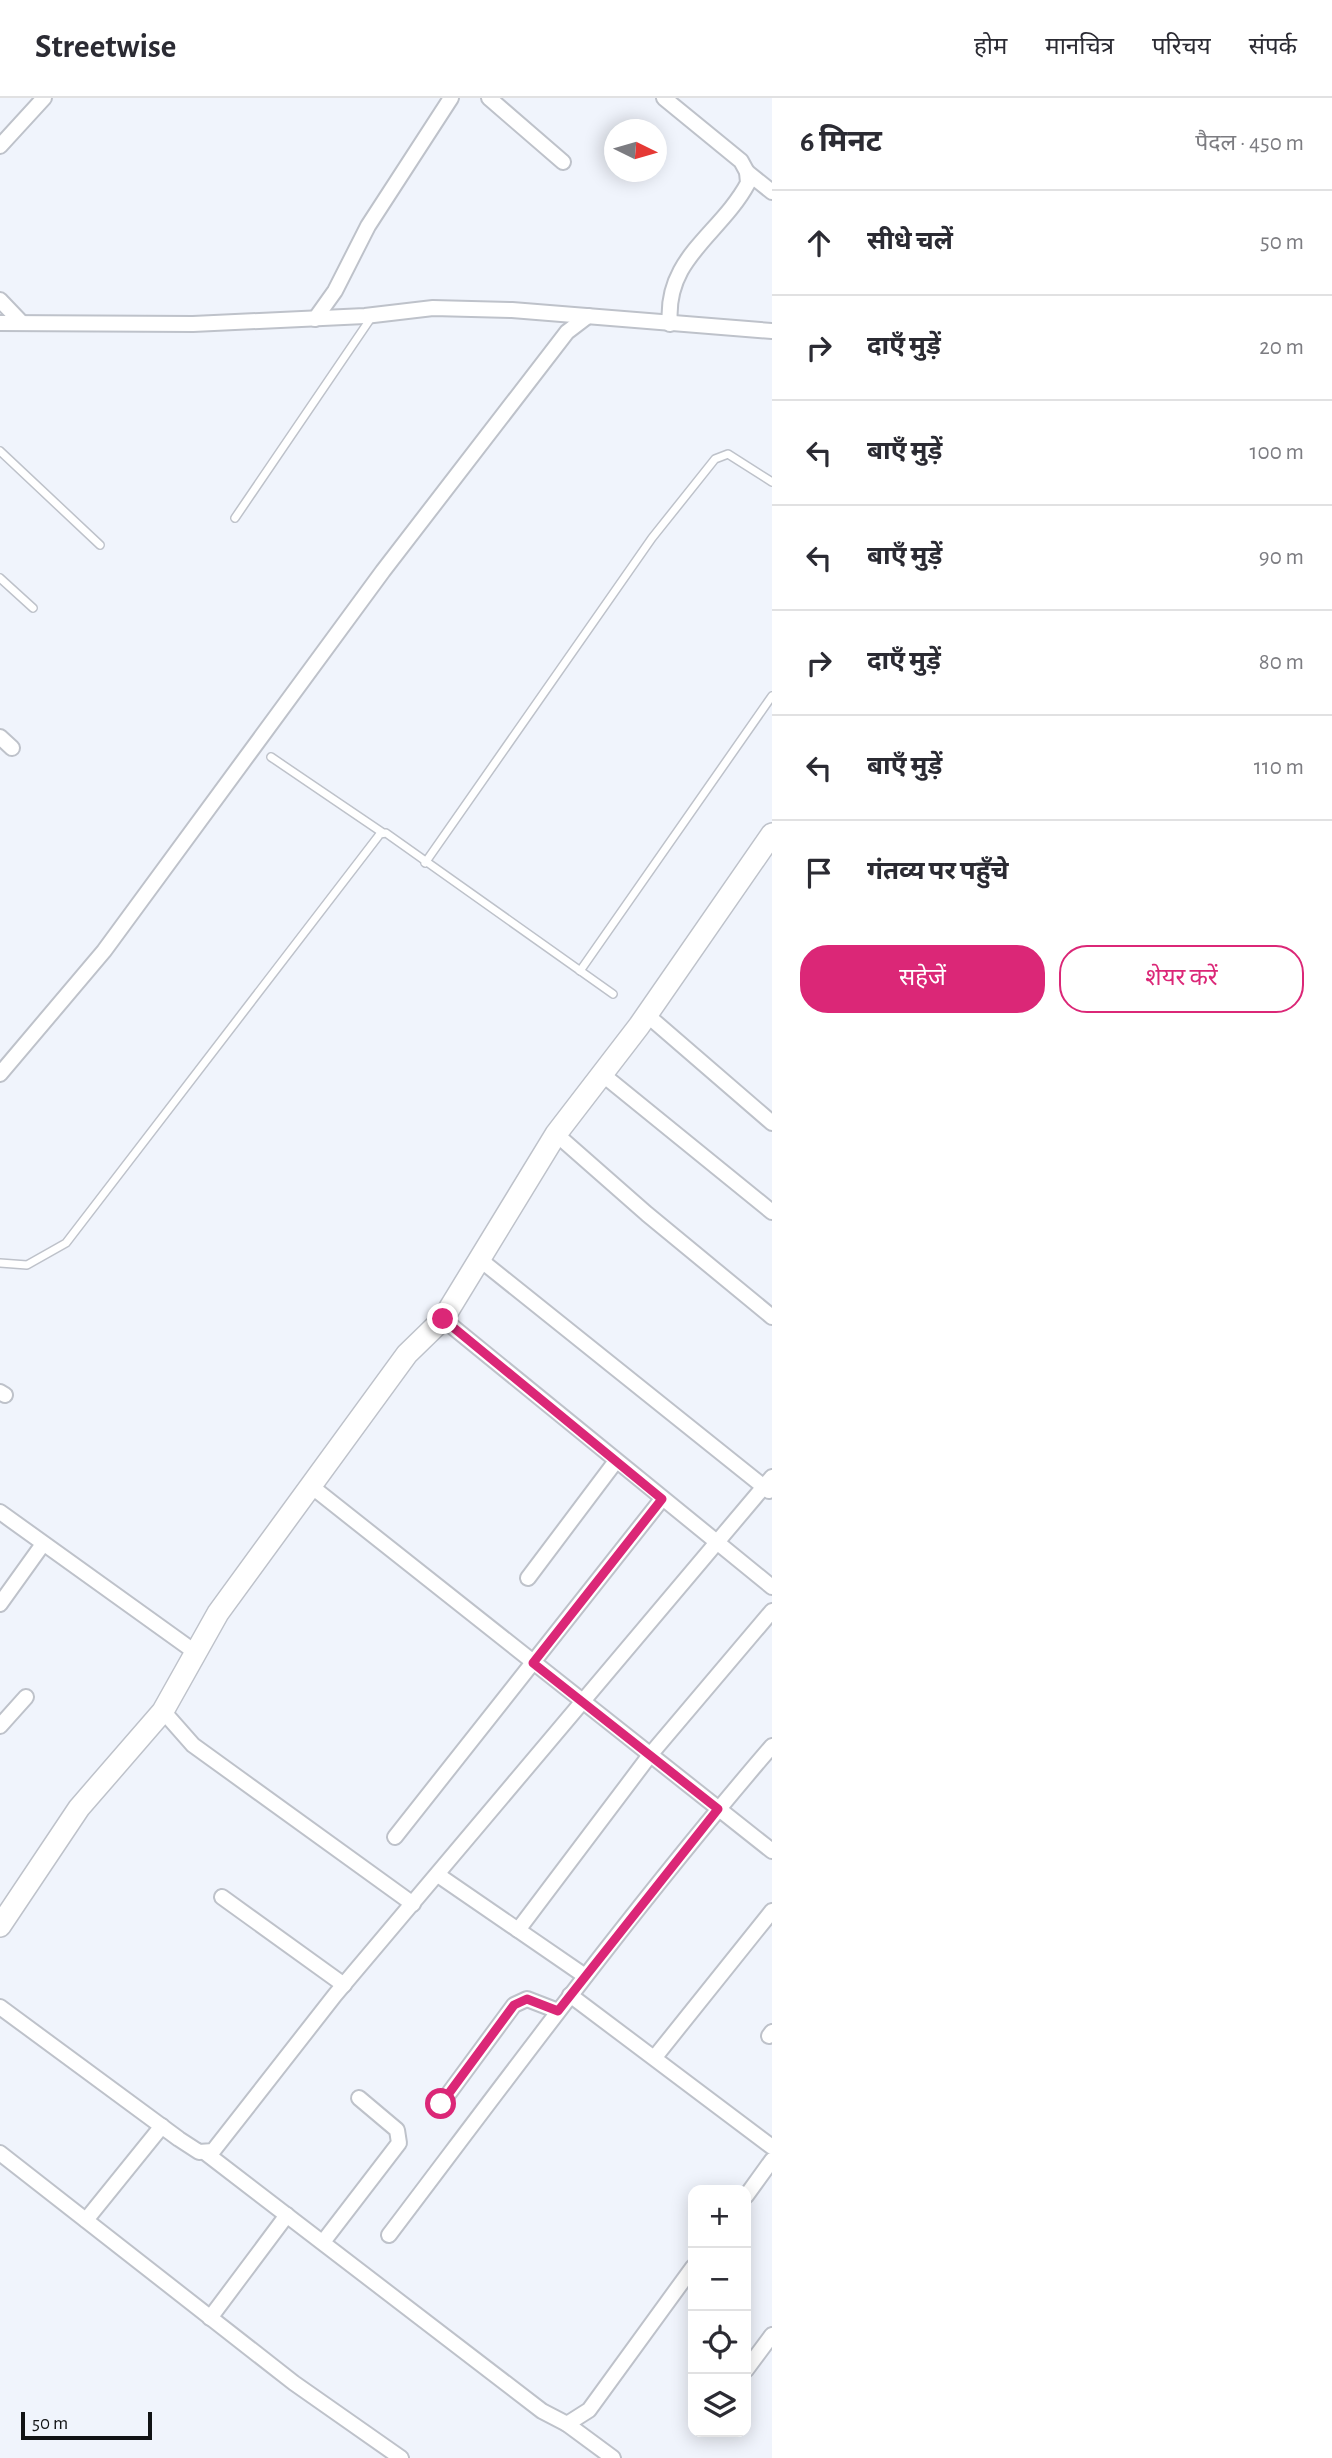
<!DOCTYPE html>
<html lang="hi">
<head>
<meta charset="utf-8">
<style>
  :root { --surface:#fff; --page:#f7f7f7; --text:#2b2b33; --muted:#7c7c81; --line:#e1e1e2; --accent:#db2777 }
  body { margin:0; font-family:"Alegreya Sans","Noto Sans Devanagari",sans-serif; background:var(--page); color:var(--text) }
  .controls { position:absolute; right:21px; bottom:21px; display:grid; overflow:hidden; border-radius:14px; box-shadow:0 4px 18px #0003 }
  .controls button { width:63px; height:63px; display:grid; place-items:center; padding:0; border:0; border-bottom:2px solid var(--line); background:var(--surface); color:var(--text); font:35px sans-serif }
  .compass { position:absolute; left:604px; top:21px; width:63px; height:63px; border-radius:50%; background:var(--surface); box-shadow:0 4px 18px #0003; rotate:95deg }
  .scale { position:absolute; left:21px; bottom:18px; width:131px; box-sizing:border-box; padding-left:7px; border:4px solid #111315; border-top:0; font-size:19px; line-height:24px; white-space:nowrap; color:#111315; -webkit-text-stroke:5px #f0f4fc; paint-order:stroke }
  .stop { position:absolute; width:21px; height:21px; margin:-16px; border:5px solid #db2777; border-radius:50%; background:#fff }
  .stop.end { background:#db2777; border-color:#fff; box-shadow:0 2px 7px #0008 }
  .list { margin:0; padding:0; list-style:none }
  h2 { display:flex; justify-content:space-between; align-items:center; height:91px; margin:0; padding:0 28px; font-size:30px }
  h2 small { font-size:23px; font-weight:400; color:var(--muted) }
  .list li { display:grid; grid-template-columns:46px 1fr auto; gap:21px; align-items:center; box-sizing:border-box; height:105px; padding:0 28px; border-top:2px solid var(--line) }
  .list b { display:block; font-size:26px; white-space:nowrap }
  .list em { font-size:23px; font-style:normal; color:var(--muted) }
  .actions { display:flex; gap:14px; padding:21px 28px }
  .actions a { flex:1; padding:16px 0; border:2px solid var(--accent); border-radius:28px; text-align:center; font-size:24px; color:var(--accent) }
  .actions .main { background:var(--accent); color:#fff }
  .icon { flex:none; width:38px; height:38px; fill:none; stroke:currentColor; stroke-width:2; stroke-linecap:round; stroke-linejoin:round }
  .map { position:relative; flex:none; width:772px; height:2360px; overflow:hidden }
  header { display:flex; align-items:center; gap:42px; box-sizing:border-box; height:98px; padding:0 35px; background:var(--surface); border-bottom:2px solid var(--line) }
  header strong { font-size:33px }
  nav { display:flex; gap:38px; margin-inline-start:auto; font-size:24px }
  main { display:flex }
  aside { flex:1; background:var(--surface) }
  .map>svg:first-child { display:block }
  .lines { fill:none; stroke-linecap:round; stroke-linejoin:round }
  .lane-casing { stroke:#bec2ca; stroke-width:10 }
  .street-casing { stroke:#bec2ca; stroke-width:18 }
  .secondary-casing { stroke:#bec2ca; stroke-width:24 }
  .lane { stroke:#fff; stroke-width:7 }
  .street { stroke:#fff; stroke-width:14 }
  .secondary { stroke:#fff; stroke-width:21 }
  .route { stroke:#db2777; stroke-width:9 }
</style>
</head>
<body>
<header>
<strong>Streetwise</strong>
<nav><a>होम</a><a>मानचित्र</a><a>परिचय</a><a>संपर्क</a></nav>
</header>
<main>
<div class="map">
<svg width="772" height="2360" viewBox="0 0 772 2360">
  <rect width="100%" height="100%" fill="#f0f4fc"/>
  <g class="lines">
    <defs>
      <g id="lane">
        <polyline points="0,353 100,447"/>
        <polyline points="235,420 373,217"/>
        <polyline points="0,480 33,510"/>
        <polyline points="271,659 383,735"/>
        <polyline points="425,765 652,440 715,361 728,356 772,384"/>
        <polyline points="580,873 772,598"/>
        <polyline points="0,1165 27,1167 66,1145 380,736 386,735 613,896"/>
      </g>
      <g id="street">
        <polyline points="489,0 563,64"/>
        <path d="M664,0l77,63 6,11 1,11c-28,52 -84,75 -78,141"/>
        <polyline points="0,48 44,0"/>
        <polyline points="747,74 772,94"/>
        <polyline points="0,202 22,225"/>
        <polyline points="315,221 335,193 368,128 451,0"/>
        <polyline points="0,225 193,226 365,218 433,210 512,212 772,233"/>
        <polyline points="0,639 12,650"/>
        <polyline points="647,917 772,1025"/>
        <polyline points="0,976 104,853 383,473 567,234 588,218"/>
        <polyline points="602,976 772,1114"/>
        <polyline points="556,1036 647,1116 772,1219"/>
        <polyline points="478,1160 769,1393"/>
        <polyline points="443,1221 772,1489"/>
        <polyline points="0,1294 5,1297"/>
        <polyline points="311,1388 772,1753"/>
        <polyline points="0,1414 195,1554"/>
        <polyline points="528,1480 616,1363"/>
        <polyline points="0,1506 43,1446"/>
        <polyline points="163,1613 193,1647 413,1806"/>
        <polyline points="0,1628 26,1599"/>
        <polyline points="395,1739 662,1401"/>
        <polyline points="438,1777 585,1878"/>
        <polyline points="222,1799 344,1887"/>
        <polyline points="518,1832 650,1657 772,1513"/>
        <polyline points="570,1897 772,2049"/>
        <polyline points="0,1909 179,2041 199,2054 213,2053 335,1897 772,1379"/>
        <polyline points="769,1938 772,1934"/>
        <polyline points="655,1959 772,1813"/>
        <polyline points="441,2006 514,1907 527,1901 558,1913"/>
        <polyline points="0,2055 294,2285 401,2360"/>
        <polyline points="207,2056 542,2313 567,2326 589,2312 693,2169"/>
        <polyline points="746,2098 772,2062"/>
        <polyline points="86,2122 162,2028"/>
        <path d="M389,2137c125,-165 248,-332 383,-489"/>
        <polyline points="323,2144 399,2045 397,2032 359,2000"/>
        <polyline points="210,2220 287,2117"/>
        <polyline points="746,2272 772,2237"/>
        <polyline points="567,2326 613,2360"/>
      </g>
      <polyline id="secondary" points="0,1828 79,1710 163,1613 218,1515 407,1256 443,1221 556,1036 639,928 772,736"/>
    </defs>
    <use href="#lane" class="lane-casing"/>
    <use href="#street" class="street-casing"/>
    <use href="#secondary" class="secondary-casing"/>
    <use href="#lane" class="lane"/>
    <use href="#street" class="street"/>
    <use href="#secondary" class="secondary"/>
  </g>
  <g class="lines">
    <polyline class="route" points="441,2006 514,1907 527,1901 558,1913 718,1711 533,1565 662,1401 443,1221"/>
  </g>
</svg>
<div class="controls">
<button>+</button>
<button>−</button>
<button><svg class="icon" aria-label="locate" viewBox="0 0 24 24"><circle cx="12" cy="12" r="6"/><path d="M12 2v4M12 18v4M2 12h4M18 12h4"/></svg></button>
<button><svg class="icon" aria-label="layers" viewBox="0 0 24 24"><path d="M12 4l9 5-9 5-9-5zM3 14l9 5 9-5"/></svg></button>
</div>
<svg class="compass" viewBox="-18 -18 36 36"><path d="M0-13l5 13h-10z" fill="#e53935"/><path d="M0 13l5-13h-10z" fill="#7c7c81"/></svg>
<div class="scale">50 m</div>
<div class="stop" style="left:441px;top:2006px"></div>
<div class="stop end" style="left:443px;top:1221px"></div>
</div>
<aside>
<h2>6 मिनट<small>पैदल · 450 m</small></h2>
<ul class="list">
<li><svg class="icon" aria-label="ahead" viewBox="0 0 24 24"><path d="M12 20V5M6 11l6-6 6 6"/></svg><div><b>सीधे चलें</b></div><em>50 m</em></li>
<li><svg class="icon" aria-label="right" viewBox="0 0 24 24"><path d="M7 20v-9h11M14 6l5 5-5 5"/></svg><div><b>दाएँ मुड़ें</b></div><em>20 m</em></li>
<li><svg class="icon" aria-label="left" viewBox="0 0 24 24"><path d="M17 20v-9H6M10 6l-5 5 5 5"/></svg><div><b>बाएँ मुड़ें</b></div><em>100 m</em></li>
<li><svg class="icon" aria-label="left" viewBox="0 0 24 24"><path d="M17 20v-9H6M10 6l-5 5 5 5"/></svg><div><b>बाएँ मुड़ें</b></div><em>90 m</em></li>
<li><svg class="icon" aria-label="right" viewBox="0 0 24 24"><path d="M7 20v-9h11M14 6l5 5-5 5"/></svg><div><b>दाएँ मुड़ें</b></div><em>80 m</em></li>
<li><svg class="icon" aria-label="left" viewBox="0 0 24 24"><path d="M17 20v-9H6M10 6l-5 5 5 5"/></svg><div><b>बाएँ मुड़ें</b></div><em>110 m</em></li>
<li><svg class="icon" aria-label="arrive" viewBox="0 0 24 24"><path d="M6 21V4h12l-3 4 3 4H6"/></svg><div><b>गंतव्य पर पहुँचे</b></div></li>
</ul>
<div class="actions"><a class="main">सहेजें</a><a>शेयर करें</a></div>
</aside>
</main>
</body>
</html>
